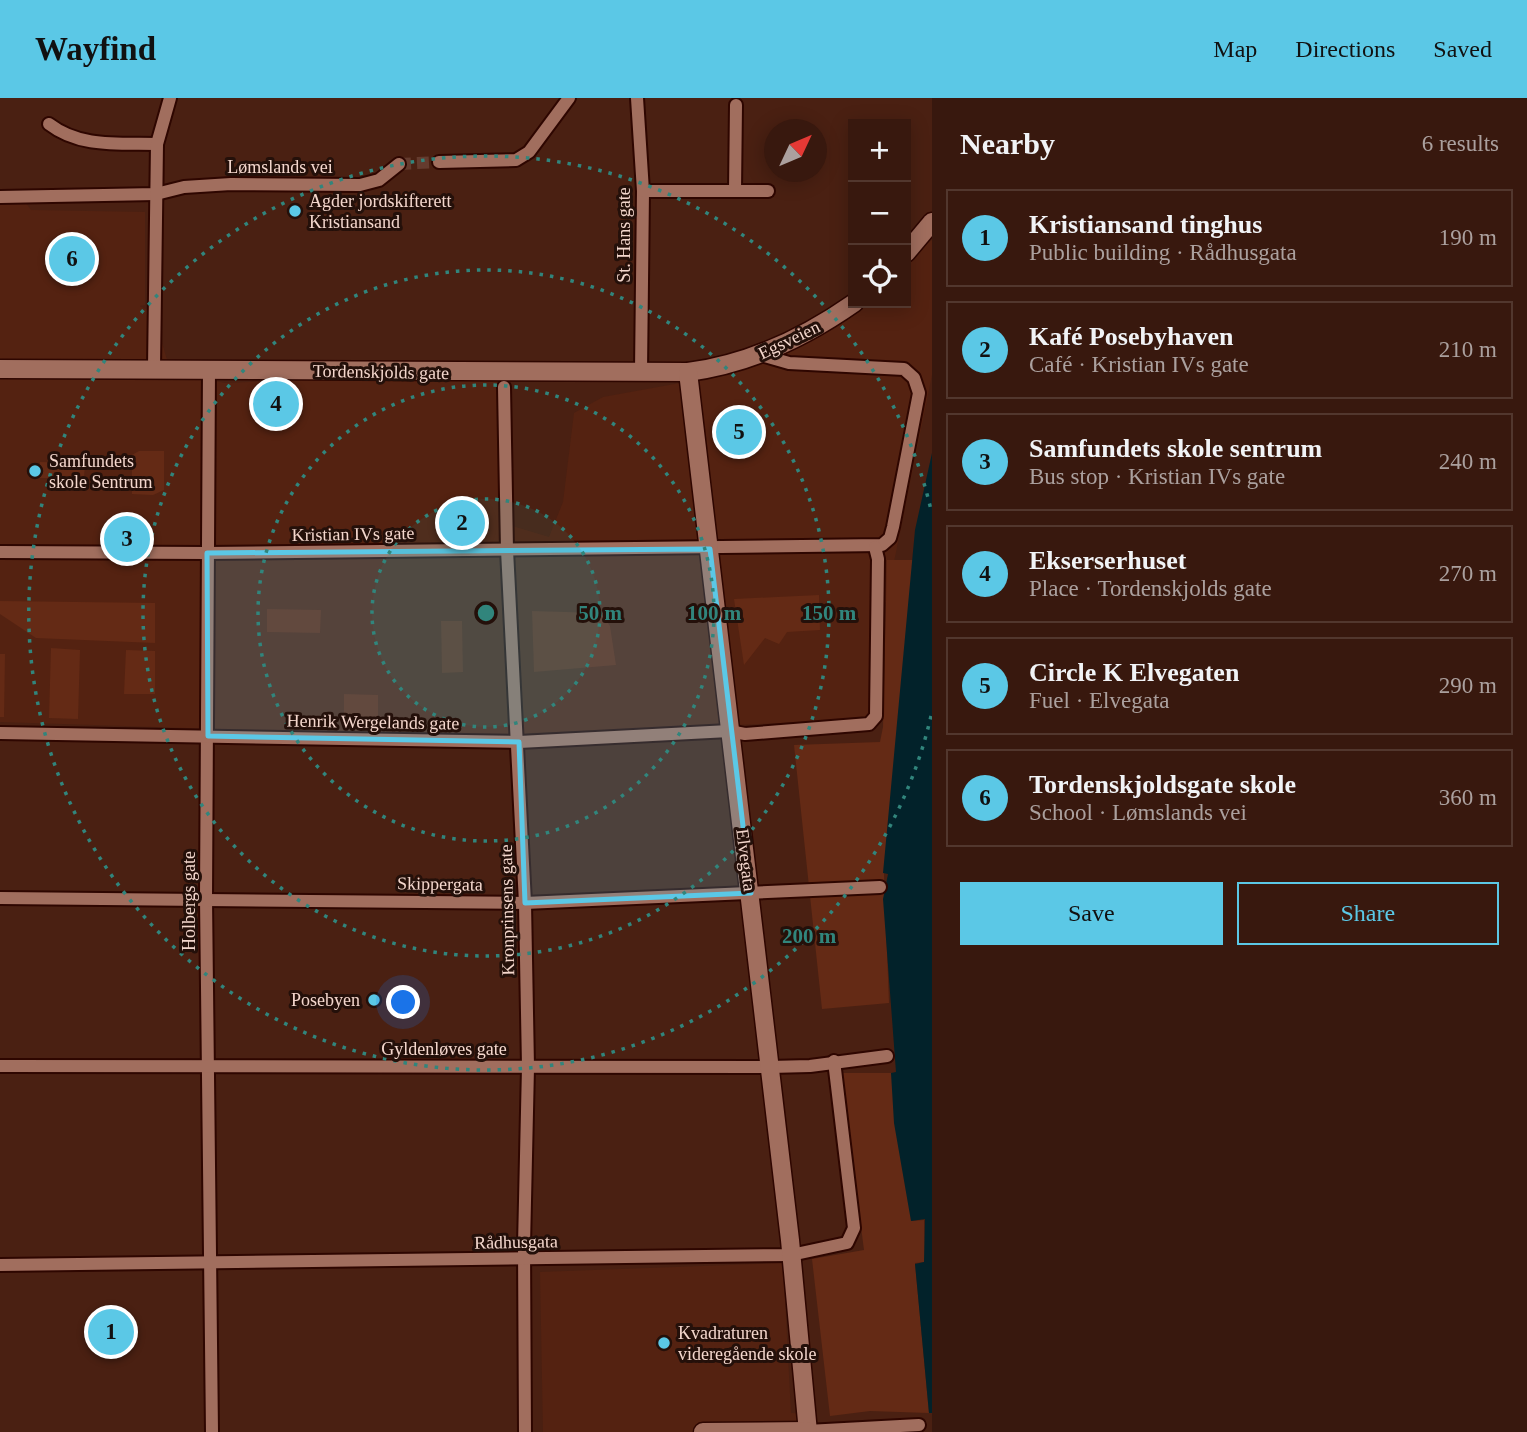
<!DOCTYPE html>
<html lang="en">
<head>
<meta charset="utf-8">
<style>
  :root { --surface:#38180e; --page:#43251c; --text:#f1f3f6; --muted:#aba09e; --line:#52372e; --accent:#5bc8e6 }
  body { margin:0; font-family:Georgia,serif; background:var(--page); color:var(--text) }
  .controls { position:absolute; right:21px; top:21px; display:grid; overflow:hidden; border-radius:0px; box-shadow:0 4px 18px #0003 }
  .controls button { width:63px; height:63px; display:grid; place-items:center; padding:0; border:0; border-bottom:2px solid var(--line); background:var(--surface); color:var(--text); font:35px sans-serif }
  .compass { position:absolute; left:764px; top:21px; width:63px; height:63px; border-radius:50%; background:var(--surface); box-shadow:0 4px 18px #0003; rotate:46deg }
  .you { position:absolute; left:404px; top:905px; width:24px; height:24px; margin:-18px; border:5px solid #fff; border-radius:50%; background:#1a73e8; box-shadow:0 0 0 10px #1a73e833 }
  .badge { display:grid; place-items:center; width:46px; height:46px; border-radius:50%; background:var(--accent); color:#111; font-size:23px; font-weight:700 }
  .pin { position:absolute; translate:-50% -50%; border:4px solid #fff; box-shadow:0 2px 7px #0006 }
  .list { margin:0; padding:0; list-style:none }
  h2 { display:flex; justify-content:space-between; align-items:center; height:91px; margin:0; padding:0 28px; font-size:30px }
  h2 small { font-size:23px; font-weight:400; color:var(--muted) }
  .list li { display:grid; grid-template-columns:46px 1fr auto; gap:21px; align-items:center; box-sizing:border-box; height:98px; margin:0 14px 14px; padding:0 14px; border:2px solid var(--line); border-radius:0px }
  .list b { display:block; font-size:26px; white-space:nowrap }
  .list p { margin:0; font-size:23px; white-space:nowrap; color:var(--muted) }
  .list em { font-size:23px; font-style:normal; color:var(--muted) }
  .actions { display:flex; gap:14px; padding:21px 28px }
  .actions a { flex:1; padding:16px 0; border:2px solid var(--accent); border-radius:0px; text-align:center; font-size:24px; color:var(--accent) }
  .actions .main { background:var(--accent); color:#111 }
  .icon { flex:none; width:38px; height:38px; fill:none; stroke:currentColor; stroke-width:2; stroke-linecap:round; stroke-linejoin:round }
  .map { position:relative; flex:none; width:932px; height:1334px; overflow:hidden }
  header { display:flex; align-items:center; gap:42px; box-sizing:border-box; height:98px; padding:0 35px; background:var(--accent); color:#111 }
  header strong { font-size:33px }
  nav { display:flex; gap:38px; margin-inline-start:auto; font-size:24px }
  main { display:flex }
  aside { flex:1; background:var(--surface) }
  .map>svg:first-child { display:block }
  .built { fill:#542211 }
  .green { fill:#642a15 }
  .water { fill:#02222a }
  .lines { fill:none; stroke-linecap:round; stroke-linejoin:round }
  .street-tunnel { stroke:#643b2e; stroke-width:12; stroke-dasharray:12 6; stroke-linecap:butt }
  .street-casing { stroke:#2e0600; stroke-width:16 }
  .secondary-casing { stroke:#2e0600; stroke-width:21 }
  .street { stroke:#a16e5e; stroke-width:12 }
  .secondary { stroke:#a16e5e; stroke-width:18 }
  .marked { fill:#5bc8e6; fill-opacity:0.2; stroke:#5bc8e6; stroke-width:5; stroke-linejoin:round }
  .ring { fill:none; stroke:#31857c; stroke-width:3.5; stroke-dasharray:3.5 7 }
  .poi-dot { fill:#5bc8e6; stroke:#24100a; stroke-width:2.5 }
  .labels { text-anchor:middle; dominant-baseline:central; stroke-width:6; stroke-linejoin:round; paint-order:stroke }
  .street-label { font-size:18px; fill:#f4d7cd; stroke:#24100a }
  .poi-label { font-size:18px; fill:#f4d7cd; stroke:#24100a; text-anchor:start }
  .centre { fill:#31857c; stroke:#24100a; stroke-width:3.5 }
  .ring-label { font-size:21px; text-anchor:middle; font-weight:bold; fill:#31857c; stroke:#24100a; stroke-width:6; stroke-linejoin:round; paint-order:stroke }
</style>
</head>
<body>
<header>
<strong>Wayfind</strong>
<nav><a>Map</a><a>Directions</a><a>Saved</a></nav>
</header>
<main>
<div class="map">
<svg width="932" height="1334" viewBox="0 0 932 1334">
  <rect width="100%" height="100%" fill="#4a2012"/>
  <g class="built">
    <polygon points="0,97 20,97 31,112 145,114 145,207 140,208 153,215 171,275 225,285 408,277 497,279 510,337 509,427 549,439 563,404 574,315 603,299 691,283 858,205 906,205 906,162 932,142 932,277 884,513 880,621 532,635 501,640 0,624"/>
    <polygon points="783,1165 791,1315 816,1316 817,1334 543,1334 540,1174"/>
  </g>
  <g class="green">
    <polygon points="139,353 164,353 164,392 153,397 132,396 132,357"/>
    <polygon points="40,364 85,365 84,380 40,380"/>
    <polygon points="887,462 915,462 884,777 889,905 822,911 794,647 880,644 883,629"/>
    <polygon points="819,497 820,532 787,534 779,546 765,540 744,567 734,501"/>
    <polygon points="0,503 155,505 155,545 36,540 0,516"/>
    <polygon points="267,511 321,512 320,535 267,534"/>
    <polygon points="532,513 601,515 610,528 616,567 534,574"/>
    <polygon points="441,523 462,523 463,574 442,575"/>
    <polygon points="51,550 80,552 78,621 49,620"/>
    <polygon points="126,552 155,553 155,596 124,596"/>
    <polygon points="0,556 5,556 4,619 0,619"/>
    <polygon points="344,596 378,597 378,627 344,626"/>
    <polygon points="841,975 892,975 912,1123 924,1122 925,1164 915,1165 929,1315 870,1313 830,1318 812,1161 864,1152"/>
  </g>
  <polygon class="water" points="932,355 932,1315 929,1315 915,1166 924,1164 925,1121 911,1123 894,1025 891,975 896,974 883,801 888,776 883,775 915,432"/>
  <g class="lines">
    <polyline class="street-tunnel" points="399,66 439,64"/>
    <defs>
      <g id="street">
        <polyline points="637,0 643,93 641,274"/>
        <path d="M49,26c31,24 70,19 108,20"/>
        <polyline points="439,64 516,62 529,54 569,0"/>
        <polyline points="735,92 736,7"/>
        <polyline points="643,93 768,93"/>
        <polyline points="0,99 156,96 184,89 231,86 360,87 379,82 399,66"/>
        <polyline points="154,270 157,46 170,0"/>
        <polyline points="209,272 206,800 212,1334"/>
        <polyline points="504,289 507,452 525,805 528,969 524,1147 525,1334"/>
        <polyline points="0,454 207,455 882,447 890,440 893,429 919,295 914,280 904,271 789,265 761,257"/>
        <polyline points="0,635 519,644 729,633 745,636 869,626 876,618 878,461 875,449"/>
        <polyline points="0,800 525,805 880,789"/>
        <polyline points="0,968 770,969 810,968 887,958"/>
        <polyline points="0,1167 791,1157 847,1145 854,1130 834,963"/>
        <polyline points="807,1333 919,1327"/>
      </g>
      <g id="secondary">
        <polyline points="906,155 932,124"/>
        <path d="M0,271l688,3c61,-8 116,-34 166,-69"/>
        <polyline points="688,274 790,1142 808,1334"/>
        <polyline points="703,1334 807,1333"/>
      </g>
    </defs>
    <use href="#street" class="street-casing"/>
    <use href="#secondary" class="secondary-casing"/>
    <use href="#street" class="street"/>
    <use href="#secondary" class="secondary"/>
  </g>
  <path class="marked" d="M710,451l41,344 -226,10 -6,-161 -311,-6 -1,-183z"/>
  <circle cx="486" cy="515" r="114" fill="#31857c" fill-opacity=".12"/>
  <g class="ring">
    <circle cx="486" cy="515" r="114"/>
    <circle cx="486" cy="515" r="228"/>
    <circle cx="486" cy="515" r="343"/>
    <path d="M931 618A457 457 0 1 1 931 412"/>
  </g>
  <g class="poi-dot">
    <circle cx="295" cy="113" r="7"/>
    <circle cx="35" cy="373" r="7"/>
    <circle cx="374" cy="902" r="7"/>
    <circle cx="664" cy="1245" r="7"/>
  </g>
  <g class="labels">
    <g class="street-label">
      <text x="280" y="69">Lømslands vei</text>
      <text transform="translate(624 137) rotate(-90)">St. Hans gate</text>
      <text transform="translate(789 242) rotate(-26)">Egsveien</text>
      <text transform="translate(381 274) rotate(1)">Tordenskjolds gate</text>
      <text transform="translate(353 436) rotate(-1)">Kristian IVs gate</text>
      <text transform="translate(373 624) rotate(1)">Henrik Wergelands gate</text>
      <text transform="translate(746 762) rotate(83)">Elvegata</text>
      <text transform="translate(440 786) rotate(1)">Skippergata</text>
      <text transform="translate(189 803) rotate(-90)">Holbergs gate</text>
      <text transform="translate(507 812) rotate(-91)">Kronprinsens gate</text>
      <text x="444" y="951">Gyldenløves gate</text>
      <text transform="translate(516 1144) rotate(-1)">Rådhusgata</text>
    </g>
    <g class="poi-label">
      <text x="309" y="103">Agder jordskifterett<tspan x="309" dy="21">Kristiansand</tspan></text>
      <text x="49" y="363">Samfundets<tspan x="49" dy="21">skole Sentrum</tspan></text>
      <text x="360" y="902" text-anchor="end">Posebyen</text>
      <text x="678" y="1235">Kvadraturen<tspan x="678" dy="21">videregående skole</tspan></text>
    </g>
  </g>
  <circle cx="486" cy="515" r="10" class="centre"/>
  <g class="ring-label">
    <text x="600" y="522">50 m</text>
    <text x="714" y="522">100 m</text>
    <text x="829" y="522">150 m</text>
    <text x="809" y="845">200 m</text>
  </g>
</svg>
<div class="controls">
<button>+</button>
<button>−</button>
<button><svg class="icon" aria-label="locate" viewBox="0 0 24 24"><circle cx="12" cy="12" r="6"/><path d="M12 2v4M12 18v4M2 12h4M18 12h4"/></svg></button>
</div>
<svg class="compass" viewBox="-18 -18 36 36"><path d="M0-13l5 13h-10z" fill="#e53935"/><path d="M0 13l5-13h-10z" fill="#aba09e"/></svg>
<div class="you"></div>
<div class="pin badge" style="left:111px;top:1234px">1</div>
<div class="pin badge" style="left:462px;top:425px">2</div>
<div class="pin badge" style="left:127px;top:441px">3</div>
<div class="pin badge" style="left:276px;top:306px">4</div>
<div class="pin badge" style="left:739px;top:334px">5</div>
<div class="pin badge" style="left:72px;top:161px">6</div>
</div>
<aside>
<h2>Nearby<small>6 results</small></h2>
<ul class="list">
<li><span class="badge">1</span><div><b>Kristiansand tinghus</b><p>Public building · Rådhusgata</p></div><em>190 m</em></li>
<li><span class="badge">2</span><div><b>Kafé Posebyhaven</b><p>Café · Kristian IVs gate</p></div><em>210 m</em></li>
<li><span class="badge">3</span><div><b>Samfundets skole sentrum</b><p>Bus stop · Kristian IVs gate</p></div><em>240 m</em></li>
<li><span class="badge">4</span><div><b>Ekserserhuset</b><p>Place · Tordenskjolds gate</p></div><em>270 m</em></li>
<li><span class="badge">5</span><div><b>Circle K Elvegaten</b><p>Fuel · Elvegata</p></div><em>290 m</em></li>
<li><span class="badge">6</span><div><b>Tordenskjoldsgate skole</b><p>School · Lømslands vei</p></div><em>360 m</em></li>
</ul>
<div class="actions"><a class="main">Save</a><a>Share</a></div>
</aside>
</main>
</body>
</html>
